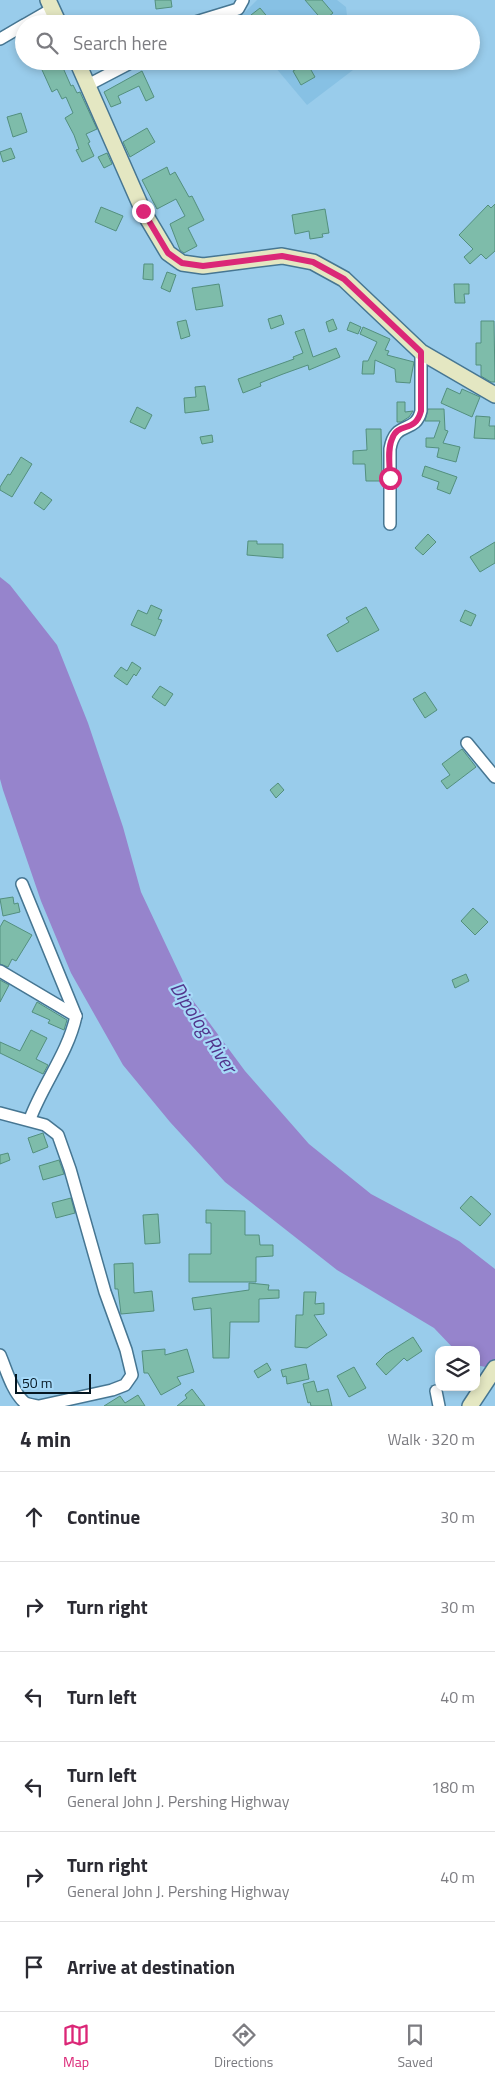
<!DOCTYPE html>
<html lang="en">
<head>
<meta charset="utf-8">
<style>
  :root { --surface:#fff; --page:#f7f7f7; --text:#2b2b33; --muted:#7c7c81; --line:#e1e1e2; --accent:#db2777 }
  body { margin:0; font-family:"Titillium Web",sans-serif; background:var(--page); color:var(--text) }
  .controls { position:absolute; right:15px; bottom:15px; display:grid; overflow:hidden; border-radius:10px; box-shadow:0 2px 8px #0003 }
  .controls button { width:45px; height:45px; display:grid; place-items:center; padding:0; border:0; border-bottom:1px solid var(--line); background:var(--surface); color:var(--text); font:25px sans-serif }
  .scale { position:absolute; left:15px; bottom:12px; width:76px; box-sizing:border-box; padding-left:5px; border:2px solid #031520; border-top:0; font-size:14px; line-height:18px; white-space:nowrap; color:#031520; -webkit-text-stroke:4px #a6d9f8; paint-order:stroke }
  .stop { position:absolute; width:15px; height:15px; margin:-11px; border:4px solid #db2777; border-radius:50%; background:#fff }
  .stop.end { background:#db2777; border-color:#fff; box-shadow:0 1px 5px #0008 }
  .list { margin:0; padding:0; list-style:none }
  h2 { display:flex; justify-content:space-between; align-items:center; height:65px; margin:0; padding:0 20px; font-size:21px }
  h2 small { font-size:16px; font-weight:400; color:var(--muted) }
  .list li { display:grid; grid-template-columns:32px 1fr auto; gap:15px; align-items:center; box-sizing:border-box; height:90px; padding:0 20px; border-top:1px solid var(--line) }
  .list b { display:block; font-size:19px; white-space:nowrap }
  .list p { margin:0; font-size:16px; white-space:nowrap; color:var(--muted) }
  .list em { font-size:16px; font-style:normal; color:var(--muted) }
  .icon { flex:none; width:28px; height:28px; fill:none; stroke:currentColor; stroke-width:2; stroke-linecap:round; stroke-linejoin:round }
  .map { position:relative; flex:none; width:495px; height:1406px; overflow:hidden }
  .search { position:absolute; background:var(--surface); box-shadow:0 2px 8px #0003; left:15px; right:15px; top:15px; height:55px; display:flex; align-items:center; gap:12px; box-sizing:border-box; padding:0 18px; border-radius:28px; color:var(--muted); font-size:19px }
  .sheet { height:605px; background:var(--surface) }
  nav { display:flex; justify-content:space-around; align-items:center; box-sizing:border-box; height:70px; border-top:1px solid var(--line); background:var(--surface); font-size:14px; color:var(--muted) }
  nav a { display:grid; justify-items:center; gap:2px }
  nav .on { color:var(--accent) }
  .map>svg:first-child { display:block }
  .built { fill:#87c1e4 }
  .water { fill:#9684cc }
  .building { fill:#7ebcaa; stroke:#538f7e }
  .lines { fill:none; stroke-linecap:round; stroke-linejoin:round }
  .street-casing { stroke:#467692; stroke-width:14 }
  .secondary-casing { stroke:#467692; stroke-width:18 }
  .street { stroke:#fff; stroke-width:11 }
  .secondary { stroke:#e4e7c2; stroke-width:15 }
  .route { stroke:#db2777; stroke-width:6 }
  .labels { text-anchor:middle; dominant-baseline:central; stroke-width:4.5; stroke-linejoin:round; paint-order:stroke }
  .water-label { font-size:20px; font-style:italic; fill:#52358c; stroke:#a6d9f8 }
</style>
</head>
<body>
<div class="map">
<svg width="495" height="1406" viewBox="0 0 495 1406">
  <rect width="100%" height="100%" fill="#99cceb"/>
  <g class="built">
    <polygon points="257,0 337,0 346,7 348,24 238,24 236,21"/>
    <polygon points="270,61 352,61 353,70 307,105"/>
  </g>
  <polygon class="water" points="0,577 10,585 57,645 88,723 123,827 141,892 191,998 245,1071 309,1144 371,1194 459,1241 495,1269 495,1369 476,1365 476,1350 455,1350 434,1328 337,1270 225,1182 170,1122 123,1065 71,973 41,901 3,790 0,779"/>
  <g class="building">
    <polygon points="155,0 171,0 172,7 156,9"/>
    <polygon points="305,0 322,0 333,13 323,21"/>
    <polygon points="260,8 270,20 265,24 259,24 251,15"/>
    <polygon points="38,61 60,61 71,86 73,85 77,93 80,92 97,129 86,134 90,142 88,143 94,156 82,162 76,150 79,149 74,135 65,118 73,113 66,97 62,99 57,89 52,92"/>
    <polygon points="307,63 315,77 301,85 293,71"/>
    <polygon points="142,71 154,97 146,101 139,86 118,96 121,103 111,107 104,92"/>
    <polygon points="21,113 27,132 13,137 7,117"/>
    <polygon points="147,128 155,142 130,157 123,142"/>
    <polygon points="11,148 15,158 3,162 0,152"/>
    <polygon points="107,153 112,164 104,168 98,157"/>
    <polygon points="167,167 170,175 175,172 189,197 192,196 204,220 188,228 197,246 184,253 180,250 170,224 185,216 176,199 157,209 142,180"/>
    <polygon points="495,204 495,251 486,259 481,254 470,264 464,257 473,249 459,235 488,205 491,208"/>
    <polygon points="101,207 123,216 116,231 95,222"/>
    <polygon points="325,209 329,233 322,234 323,237 310,239 309,231 295,234 292,215"/>
    <polygon points="144,264 153,264 153,280 143,279"/>
    <polygon points="167,272 176,275 170,292 161,288"/>
    <polygon points="219,284 223,306 196,310 192,288"/>
    <polygon points="454,284 469,284 469,294 464,294 465,303 455,303"/>
    <polygon points="281,315 284,324 271,329 268,319"/>
    <polygon points="333,319 337,329 329,332 326,322"/>
    <polygon points="186,320 190,336 181,339 177,322"/>
    <polygon points="481,321 494,321 495,382 491,382 481,376 481,365 476,365 476,343 481,343"/>
    <polygon points="350,322 361,327 358,334 347,330"/>
    <polygon points="363,327 390,339 385,350 389,351 387,355 414,362 410,383 396,382 395,369 375,360 374,374 362,374 363,361 368,361 377,342 360,334"/>
    <polygon points="304,329 313,357 336,348 340,357 309,370 308,365 283,374 260,383 261,386 243,393 238,379 294,359 293,357 303,353 295,332"/>
    <polygon points="205,386 209,410 185,413 184,398 196,397 195,387"/>
    <polygon points="447,388 460,394 462,389 480,397 472,417 441,403"/>
    <polygon points="397,402 405,402 405,412 413,411 409,417 401,422 397,422"/>
    <polygon points="137,407 152,415 145,429 130,422"/>
    <polygon points="428,409 444,409 445,430 448,431 443,443 460,447 456,462 437,457 439,448 426,447 426,438 434,438 440,421 425,421"/>
    <polygon points="476,416 490,417 489,426 495,426 495,439 474,438"/>
    <polygon points="366,429 381,429 382,481 366,481 365,464 353,464 353,451 367,450"/>
    <polygon points="212,435 213,442 202,444 200,437"/>
    <polygon points="21,457 32,464 12,497 0,490 0,487 8,474 10,475"/>
    <polygon points="425,466 457,477 450,494 437,489 439,482 422,476"/>
    <polygon points="41,492 52,500 44,510 34,503"/>
    <polygon points="428,534 436,542 423,555 415,548"/>
    <polygon points="248,541 257,541 257,544 283,544 283,558 247,555"/>
    <polygon points="495,542 495,563 480,572 470,557"/>
    <polygon points="151,605 162,610 158,619 162,620 155,636 131,625 138,610 147,614"/>
    <polygon points="366,607 379,630 337,652 327,635 349,622 346,618"/>
    <polygon points="465,610 476,615 471,626 460,621"/>
    <polygon points="132,662 141,668 136,676 134,674 127,685 114,676 121,667 127,671"/>
    <polygon points="160,686 173,694 165,706 152,697"/>
    <polygon points="425,692 437,710 425,718 413,699"/>
    <polygon points="462,749 476,767 447,789 441,781 450,775 442,764"/>
    <polygon points="278,783 284,790 276,798 270,790"/>
    <polygon points="13,897 14,904 18,903 20,912 3,916 0,899"/>
    <polygon points="473,908 488,922 475,935 461,921"/>
    <polygon points="4,920 32,935 16,961 12,959 8,967 0,964 0,927"/>
    <polygon points="466,974 469,981 455,988 452,980"/>
    <polygon points="0,980 9,985 0,1002"/>
    <polygon points="37,1002 67,1020 64,1030 48,1023 50,1020 32,1012"/>
    <polygon points="31,1030 47,1038 36,1059 48,1065 43,1074 0,1053 0,1042 20,1051"/>
    <polygon points="43,1133 48,1147 33,1153 28,1138"/>
    <polygon points="8,1153 10,1160 0,1164 0,1155"/>
    <polygon points="59,1160 64,1174 43,1180 39,1166"/>
    <polygon points="471,1196 491,1214 480,1226 460,1208"/>
    <polygon points="71,1198 75,1213 56,1218 52,1203"/>
    <polygon points="206,1210 245,1211 245,1235 259,1235 260,1245 273,1245 273,1256 256,1257 256,1282 189,1282 189,1254 211,1254 211,1223 206,1223"/>
    <polygon points="158,1214 160,1243 145,1244 143,1215"/>
    <polygon points="133,1263 134,1293 152,1291 154,1311 121,1314 118,1289 115,1289 114,1264"/>
    <polygon points="249,1283 269,1285 268,1290 279,1290 279,1298 259,1299 259,1322 230,1322 229,1358 213,1358 211,1308 194,1310 192,1298 249,1290"/>
    <polygon points="304,1292 316,1292 315,1304 324,1303 324,1314 314,1315 327,1335 307,1348 295,1347 296,1315 303,1315"/>
    <polygon points="413,1337 422,1351 407,1361 404,1358 386,1375 376,1364 386,1354"/>
    <polygon points="165,1349 165,1355 187,1349 194,1372 177,1377 181,1384 161,1395 148,1373 144,1373 142,1351"/>
    <polygon points="267,1363 271,1370 258,1378 254,1371"/>
    <polygon points="306,1364 309,1379 287,1384 286,1376 283,1377 281,1370"/>
    <polygon points="354,1367 366,1388 349,1397 337,1376"/>
    <polygon points="314,1381 317,1392 328,1389 332,1406 311,1406 310,1402 308,1403 303,1384"/>
    <polygon points="192,1389 205,1406 177,1406 187,1398 185,1395"/>
    <polygon points="138,1395 145,1406 104,1406 120,1396 125,1403"/>
  </g>
  <g class="lines">
    <defs>
      <g id="street">
        <polyline points="26,24 52,9"/>
        <polyline points="189,24 238,9 243,0"/>
        <polyline points="0,39 24,25"/>
        <polyline points="88,85 134,61"/>
        <path d="M390,524v-75c5,-30 25,-14 31,-38v-59"/>
        <polyline points="467,743 495,777"/>
        <polyline points="22,884 76,1016"/>
        <path d="M0,971l76,45c-8,37 -33,68 -46,103"/>
        <path d="M0,1113l45,12 13,10 12,34 35,123 21,58 6,25 -7,10 -13,5 -73,16c-5,-1 -11,-1 -15,-4 -12,-11 -18,-33 -24,-47"/>
        <polyline points="436,1391 439,1406"/>
      </g>
      <g id="secondary">
        <polyline points="48,0 59,24"/>
        <polyline points="77,61 143,211 168,253 182,263 203,266 282,256 313,262 344,279 421,352 495,395"/>
        <polyline points="470,1406 495,1368"/>
      </g>
    </defs>
    <use href="#street" class="street-casing"/>
    <use href="#secondary" class="secondary-casing"/>
    <use href="#street" class="street"/>
    <use href="#secondary" class="secondary"/>
  </g>
  <g class="lines">
    <path class="route" d="M143,211l25,42 14,10 21,3 79,-10 31,6 31,17 77,73v59c-6,23 -23,10 -29,28 -5,11 -2,27 -2,39"/>
  </g>
  <g class="labels">
    <g class="water-label">
      <text transform="translate(204 1027) rotate(57)">Dipolog River</text>
    </g>
  </g>
</svg>
<div class="controls">
<button><svg class="icon" aria-label="layers" viewBox="0 0 24 24"><path d="M12 4l9 5-9 5-9-5zM3 14l9 5 9-5"/></svg></button>
</div>
<div class="scale">50 m</div>
<div class="stop" style="left:390px;top:478px"></div>
<div class="stop end" style="left:143px;top:211px"></div>
<div class="search"><svg class="icon" aria-label="search" viewBox="0 0 24 24"><circle cx="10" cy="10" r="6"/><path d="M15 15l6 6"/></svg>Search here</div>
</div>
<section class="sheet">
<h2>4 min<small>Walk · 320 m</small></h2>
<ul class="list">
<li><svg class="icon" aria-label="ahead" viewBox="0 0 24 24"><path d="M12 20V5M6 11l6-6 6 6"/></svg><div><b>Continue</b></div><em>30 m</em></li>
<li><svg class="icon" aria-label="right" viewBox="0 0 24 24"><path d="M7 20v-9h11M14 6l5 5-5 5"/></svg><div><b>Turn right</b></div><em>30 m</em></li>
<li><svg class="icon" aria-label="left" viewBox="0 0 24 24"><path d="M17 20v-9H6M10 6l-5 5 5 5"/></svg><div><b>Turn left</b></div><em>40 m</em></li>
<li><svg class="icon" aria-label="left" viewBox="0 0 24 24"><path d="M17 20v-9H6M10 6l-5 5 5 5"/></svg><div><b>Turn left</b><p>General John J. Pershing Highway</p></div><em>180 m</em></li>
<li><svg class="icon" aria-label="right" viewBox="0 0 24 24"><path d="M7 20v-9h11M14 6l5 5-5 5"/></svg><div><b>Turn right</b><p>General John J. Pershing Highway</p></div><em>40 m</em></li>
<li><svg class="icon" aria-label="arrive" viewBox="0 0 24 24"><path d="M6 21V4h12l-3 4 3 4H6"/></svg><div><b>Arrive at destination</b></div></li>
</ul>
</section>
<nav>
<a class="on"><svg class="icon" aria-label="map" viewBox="0 0 24 24"><path d="M3 6l6-2 6 2 6-2v14l-6 2-6-2-6 2zM9 4v14M15 6v14"/></svg>Map</a>
<a><svg class="icon" aria-label="directions" viewBox="0 0 24 24"><path d="M12 3l9 9-9 9-9-9zM9 14v-3h6M13 9l2 2-2 2"/></svg>Directions</a>
<a><svg class="icon" aria-label="saved" viewBox="0 0 24 24"><path d="M7 4h10v16l-5-4-5 4z"/></svg>Saved</a>
</nav>
</body>
</html>
